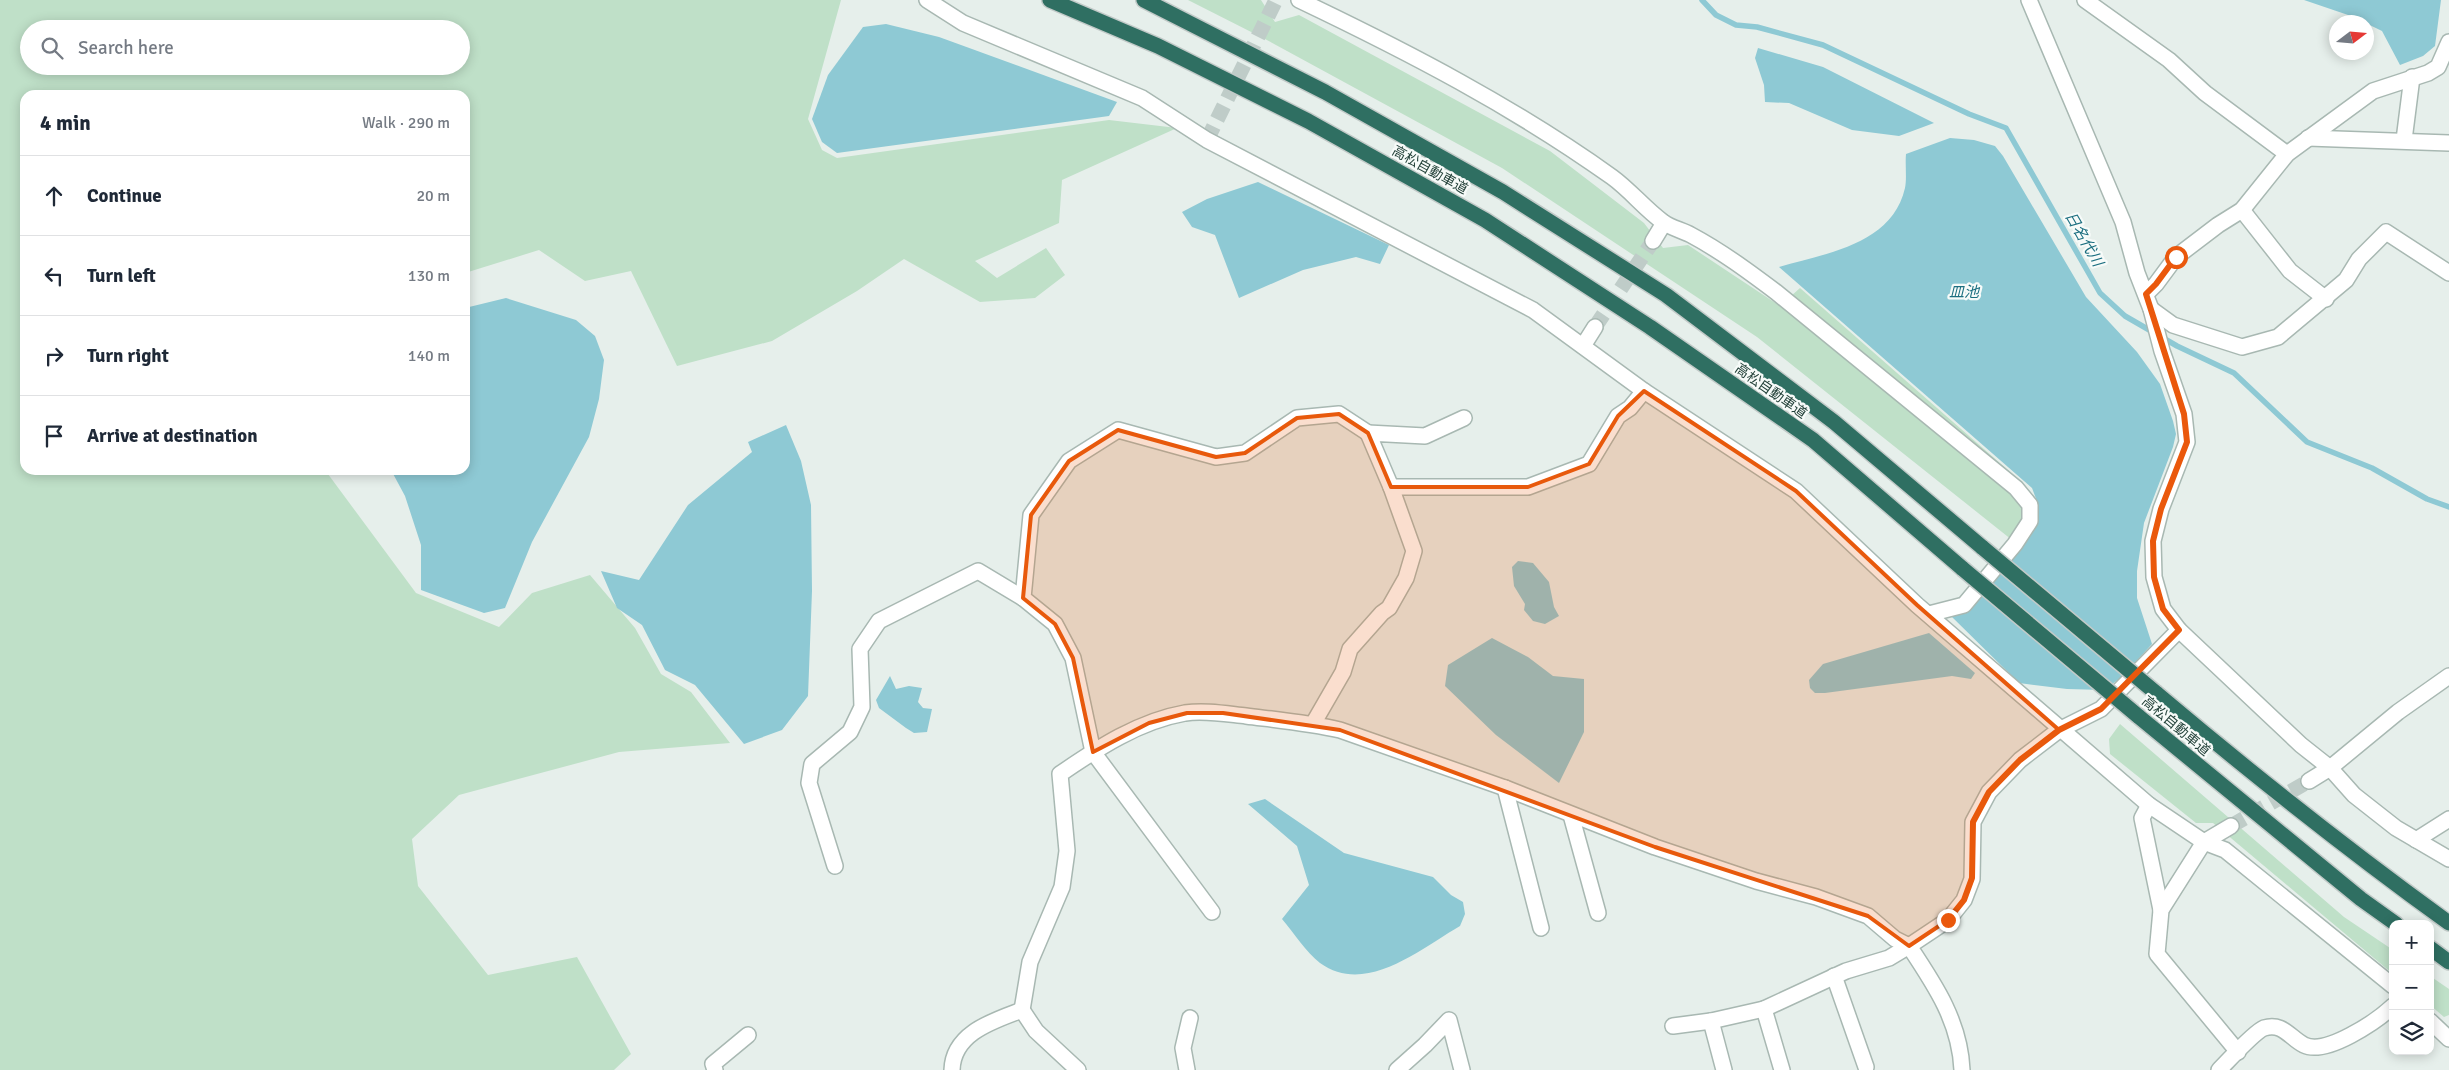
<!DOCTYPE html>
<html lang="en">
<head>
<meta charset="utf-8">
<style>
  :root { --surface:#fff; --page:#f2f2f3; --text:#1f2937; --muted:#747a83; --line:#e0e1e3 }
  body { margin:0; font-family:Signika,"Noto Sans JP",sans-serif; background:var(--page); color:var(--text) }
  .controls { position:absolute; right:15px; bottom:15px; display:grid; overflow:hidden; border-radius:10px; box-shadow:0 2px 12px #0003 }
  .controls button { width:45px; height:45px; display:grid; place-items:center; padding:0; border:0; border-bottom:1px solid var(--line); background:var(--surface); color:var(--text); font:25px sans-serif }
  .compass { position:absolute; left:2329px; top:15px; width:45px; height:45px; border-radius:50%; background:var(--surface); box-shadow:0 2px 12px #0003; rotate:74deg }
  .stop { position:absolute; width:15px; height:15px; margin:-11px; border:4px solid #ea580c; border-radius:50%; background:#fff }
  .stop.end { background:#ea580c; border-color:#fff; box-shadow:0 1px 5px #0008 }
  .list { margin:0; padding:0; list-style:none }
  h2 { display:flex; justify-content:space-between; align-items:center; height:65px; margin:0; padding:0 20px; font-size:21px }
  h2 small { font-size:16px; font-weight:400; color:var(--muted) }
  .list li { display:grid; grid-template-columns:32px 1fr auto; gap:15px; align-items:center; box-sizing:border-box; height:80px; padding:0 20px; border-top:1px solid var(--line) }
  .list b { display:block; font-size:19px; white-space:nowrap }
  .list em { font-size:16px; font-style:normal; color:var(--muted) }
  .icon { flex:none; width:28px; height:28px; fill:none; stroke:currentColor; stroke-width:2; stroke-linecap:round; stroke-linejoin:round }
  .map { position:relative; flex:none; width:2449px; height:1070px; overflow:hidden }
  .search { position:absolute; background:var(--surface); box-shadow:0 2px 12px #0003; left:20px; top:20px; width:450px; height:55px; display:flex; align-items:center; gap:12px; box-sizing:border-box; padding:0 18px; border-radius:28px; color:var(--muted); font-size:19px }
  .panel { position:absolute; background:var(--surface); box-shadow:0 2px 12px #0003; left:20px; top:90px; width:450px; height:385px; border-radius:15px }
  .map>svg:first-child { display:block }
  .green { fill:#bfe0c8; fill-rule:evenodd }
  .water { fill:#8ec9d4 }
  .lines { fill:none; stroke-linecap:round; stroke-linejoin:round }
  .stream { stroke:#8ec9d4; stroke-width:5.5 }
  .minor-tunnel { stroke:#bfccc8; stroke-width:15; stroke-dasharray:15 8; stroke-linecap:butt }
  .minor-casing { stroke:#a8b8b2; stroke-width:18 }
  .highway-casing { stroke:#c2cac8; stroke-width:18 }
  .minor { stroke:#fff; stroke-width:15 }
  .highway { stroke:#2f6f62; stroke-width:15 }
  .highway-bridge-casing { stroke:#c2cac8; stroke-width:18; stroke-linecap:butt }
  .highway-bridge { stroke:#2f6f62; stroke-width:15 }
  .route { stroke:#ea580c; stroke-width:6 }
  .marked { fill:#e8590c; fill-opacity:0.2; stroke:#e8590c; stroke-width:4; stroke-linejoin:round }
  .labels { text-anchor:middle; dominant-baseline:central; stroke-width:4.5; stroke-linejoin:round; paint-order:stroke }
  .street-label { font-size:14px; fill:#24423a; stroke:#f7fbf9 }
  .water-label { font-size:15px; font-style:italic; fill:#1c6f80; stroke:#f7fbf9 }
</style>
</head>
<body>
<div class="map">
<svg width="2449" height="1070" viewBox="0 0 2449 1070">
  <rect width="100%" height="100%" fill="#e6efeb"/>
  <g class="green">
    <path d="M0,0h841l-33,119 14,31 15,8 272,-38 68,8 -115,52 -3,43 -84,38 22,17 49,-30 19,27 -30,23 -55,4 -76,-43 -47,32 -85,50 -95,25 -46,-95 -46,10 -46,-31 -74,23v-178h-440v375h300l91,123 83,34 33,-34 58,-18 45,53 26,46 30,18 39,51 -111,9 -160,43 -47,44 6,47 70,89 89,-18 54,97 -17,16h-614zM29,29h432v37h-432z"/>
    <polygon points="1188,0 1261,0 1275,22 1299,15 1550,151 1644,223 1663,248 1688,245 1780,306 1800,288 2009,471 2024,514 2021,527 2012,540 1757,337 1502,168 1265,39"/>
    <polygon points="2120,724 2344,917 2393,950 2393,974 2213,823 2196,823 2110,754 2109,739"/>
    <polygon points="2430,976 2449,989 2449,1015 2444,1017 2430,1005"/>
  </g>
  <g class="water">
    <polygon points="2304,0 2441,0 2435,46 2423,56 2400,65 2382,31 2351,16"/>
    <polygon points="886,24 939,37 1117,102 1109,116 837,153 822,142 812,119 828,75 863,27"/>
    <polygon points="1758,48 1823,67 1934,123 1899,136 1852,130 1789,103 1765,102 1764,85 1755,58"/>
    <path d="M1950,138l24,2 21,6 8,10 83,141 51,55 23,32 13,37 3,13 -3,13 -29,76 -7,48v27l15,46 -30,33 -18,13 -37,-1 -48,-6 -68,-67 25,-14 50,-60 11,-22 1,-16 -6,-16 -253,-221c47,-14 113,-22 126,-79 2,-10 0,-23 1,-34z"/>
    <polygon points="1258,182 1389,245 1380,264 1356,257 1303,270 1239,298 1215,235 1192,227 1182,212 1207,199"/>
    <polygon points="506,298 576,320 595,336 604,360 599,399 589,437 532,542 505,608 484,613 421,590 421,545 405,496 391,470 465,470 465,308"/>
    <polygon points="786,425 801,461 811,505 812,591 808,696 782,730 744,744 695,685 665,670 642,625 617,608 601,571 639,580 688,505 752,452 748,442"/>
    <polygon points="1518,561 1533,563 1549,582 1554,607 1559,616 1545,624 1533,621 1524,610 1525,604 1514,586 1512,567"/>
    <polygon points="1929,633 1975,673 1971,679 1952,676 1825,693 1815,693 1810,688 1809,680 1823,664"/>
    <polygon points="1492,638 1528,657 1553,676 1584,679 1584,732 1559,783 1496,735 1445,686 1448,665"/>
    <polygon points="890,676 896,689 909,686 922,688 918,702 923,708 932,709 927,732 914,733 906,728 879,708 876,700"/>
    <path d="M1265,799l79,54 89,24 18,18 12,7 2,12 -5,12c-40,23 -94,70 -140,37 -14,-11 -26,-30 -38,-44l27,-34 -12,-39 -49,-42z"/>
  </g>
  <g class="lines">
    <polyline class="stream" points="1702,0 1716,15 1736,25 1757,27 1823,45 1969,114 2006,128 2100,293 2125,316 2177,346 2234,373 2307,442 2372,468 2427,499 2449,507"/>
    <g class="minor-tunnel">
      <polyline points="1207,140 1276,0"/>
      <polyline points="1595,327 1653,241"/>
      <polyline points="2231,826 2309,781"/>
    </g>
    <defs>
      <g id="minor">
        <polyline points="927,0 963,23 1142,98 1207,140 1533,310 1644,391 1796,491 1917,605 2149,805 2204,842 2225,850 2393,986"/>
        <path d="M1299,0c109,52 215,107 313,177 18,13 33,32 51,45 8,6 19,8 28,13 30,16 57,36 85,57l240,196 14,17v16l-15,23 -51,61 -35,9"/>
        <polyline points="2029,0 2123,222 2137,273 2151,309 2162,351 2184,414 2187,442 2161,509 2153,541 2154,577 2163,609 2179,630 2301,745 2330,768 2354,795 2396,828 2449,859"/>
        <polyline points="2085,0 2169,60 2205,93 2287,154"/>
        <polyline points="2308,138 2449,143"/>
        <polyline points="2404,140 2412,77"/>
        <polyline points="2242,210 2290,271 2326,299"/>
        <polyline points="1653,241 1664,223"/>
        <polyline points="2146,294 2156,284 2176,257 2218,225 2242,210 2287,154 2373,91 2428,73 2438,67 2449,42"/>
        <polyline points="2151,309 2173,325 2242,347 2278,337 2346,280 2359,259 2386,232 2449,273"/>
        <polyline points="1583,346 1595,327"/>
        <polyline points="1391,487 1368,433 1425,436 1464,418"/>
        <polyline points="1313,724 1343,672 1350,649 1382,613 1389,608 1406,578 1414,551 1391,487 1528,487 1589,464 1618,416 1630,408 1644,391"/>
        <polyline points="2309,781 2330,768 2398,712 2449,676"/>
        <polyline points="1505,788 1541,928"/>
        <polyline points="2149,805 2142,818 2161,910"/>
        <polyline points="1571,815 1598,913"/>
        <polyline points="2231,826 2204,842 2161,910 2157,954 2238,1052"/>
        <polyline points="2416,840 2449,819"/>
        <polyline points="835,866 809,783 812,764 850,732 862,707 860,649 879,621 978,571 1023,598"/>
        <polyline points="1212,912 1093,752 1073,658 1055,624 1023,598 1031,515 1069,461 1118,430 1216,457 1245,453 1297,418 1339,414 1368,433"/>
        <polyline points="1834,976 1866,1067"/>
        <polyline points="1764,1009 1782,1070"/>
        <path d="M1022,1010l8,-48 32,-75 5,-36 -7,-77c38,-26 79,-53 125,-61 20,-3 42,1 61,3 32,4 63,7 94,14l165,58 150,59 101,34 60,16 52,19 27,23 14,7"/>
        <polyline points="1711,1021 1724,1070"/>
        <polyline points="2430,1021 2449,1039"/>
        <polyline points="1673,1026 1711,1021 1764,1009 1846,971 1889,958 1909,946"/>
        <polyline points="715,1070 713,1064 748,1035"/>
        <path d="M952,1070c1,-37 41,-49 70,-60l14,21 42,39"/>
        <polyline points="1187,1070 1183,1048 1190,1018"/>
        <polyline points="1397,1070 1425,1045 1449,1020 1462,1070"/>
        <path d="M1962,1070c-2,-48 -27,-85 -53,-124l39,-26 16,-20 8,-21 1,-57 16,-30 31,-32 39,-30 42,-21 78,-79"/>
        <path d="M2219,1070c9,-9 35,-38 45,-42 19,-6 26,10 40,17 22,11 73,-24 89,-39"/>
      </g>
      <g id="highway">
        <polyline points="1050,0 1158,46 1308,121 1485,220 1650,327 1813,440 1963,569"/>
        <polyline points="1144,0 1325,92 1503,192 1666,295 1834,422 1983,548"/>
        <path d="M2156,693c95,80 192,157 293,230"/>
        <polyline points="2138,716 2361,899 2396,924"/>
        <polyline points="2430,948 2449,962"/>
      </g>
    </defs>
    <use href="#minor" class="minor-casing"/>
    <use href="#highway" class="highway-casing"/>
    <use href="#minor" class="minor"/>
    <use href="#highway" class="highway"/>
    <defs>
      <g id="highway-bridge">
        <polyline points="1983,548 2156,693"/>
        <polyline points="1963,569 2138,716"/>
      </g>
    </defs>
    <use href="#highway-bridge" class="highway-bridge-casing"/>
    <use href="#highway-bridge" class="highway-bridge"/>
  </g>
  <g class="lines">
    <polyline class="route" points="1948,920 1964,900 1972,878 1973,822 1989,792 2020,760 2059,730 2101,709 2179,630 2163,609 2154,577 2153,541 2161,509 2187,442 2184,414 2146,294 2156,284 2176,257"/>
  </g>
  <path class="marked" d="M1644,391l152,100 121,114 142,125 -39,30 -31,32 -16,30 -1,57 -8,21 -16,20 -39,26 -41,-30 -213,-69 -315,-117 -117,-17h-36l-38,10 -56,29 -20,-94 -18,-34 -32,-26 8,-83 38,-54 49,-31 98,27 29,-4 52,-35 42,-4 29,19 23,54h137l61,-23 29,-48z"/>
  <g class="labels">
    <g class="street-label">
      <text transform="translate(1430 170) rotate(29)">高松自動車道</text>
      <text transform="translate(1771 391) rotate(35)">高松自動車道</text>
      <text transform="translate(2176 726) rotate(40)">高松自動車道</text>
    </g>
    <g class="water-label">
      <text transform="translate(2084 239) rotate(60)">日名代川</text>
      <text x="1964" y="292">皿池</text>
    </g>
  </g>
</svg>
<div class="controls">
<button>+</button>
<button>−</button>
<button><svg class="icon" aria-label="layers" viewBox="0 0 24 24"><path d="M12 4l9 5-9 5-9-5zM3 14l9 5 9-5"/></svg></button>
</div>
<svg class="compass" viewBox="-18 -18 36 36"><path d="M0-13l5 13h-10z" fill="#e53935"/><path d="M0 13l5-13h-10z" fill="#747a83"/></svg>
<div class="stop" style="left:2176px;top:257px"></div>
<div class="stop end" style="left:1948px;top:920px"></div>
<div class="search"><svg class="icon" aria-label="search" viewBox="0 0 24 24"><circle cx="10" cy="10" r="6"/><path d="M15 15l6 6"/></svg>Search here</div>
<section class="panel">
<h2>4 min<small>Walk · 290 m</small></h2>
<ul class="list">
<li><svg class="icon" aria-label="ahead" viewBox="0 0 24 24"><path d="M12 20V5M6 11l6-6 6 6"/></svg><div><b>Continue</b></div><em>20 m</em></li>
<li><svg class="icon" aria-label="left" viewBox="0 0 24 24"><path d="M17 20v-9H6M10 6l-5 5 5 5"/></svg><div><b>Turn left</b></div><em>130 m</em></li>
<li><svg class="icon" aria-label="right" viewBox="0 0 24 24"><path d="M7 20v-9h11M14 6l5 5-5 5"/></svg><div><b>Turn right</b></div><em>140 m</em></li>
<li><svg class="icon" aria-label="arrive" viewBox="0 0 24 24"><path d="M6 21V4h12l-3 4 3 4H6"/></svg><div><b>Arrive at destination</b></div></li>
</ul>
</section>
</div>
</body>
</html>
